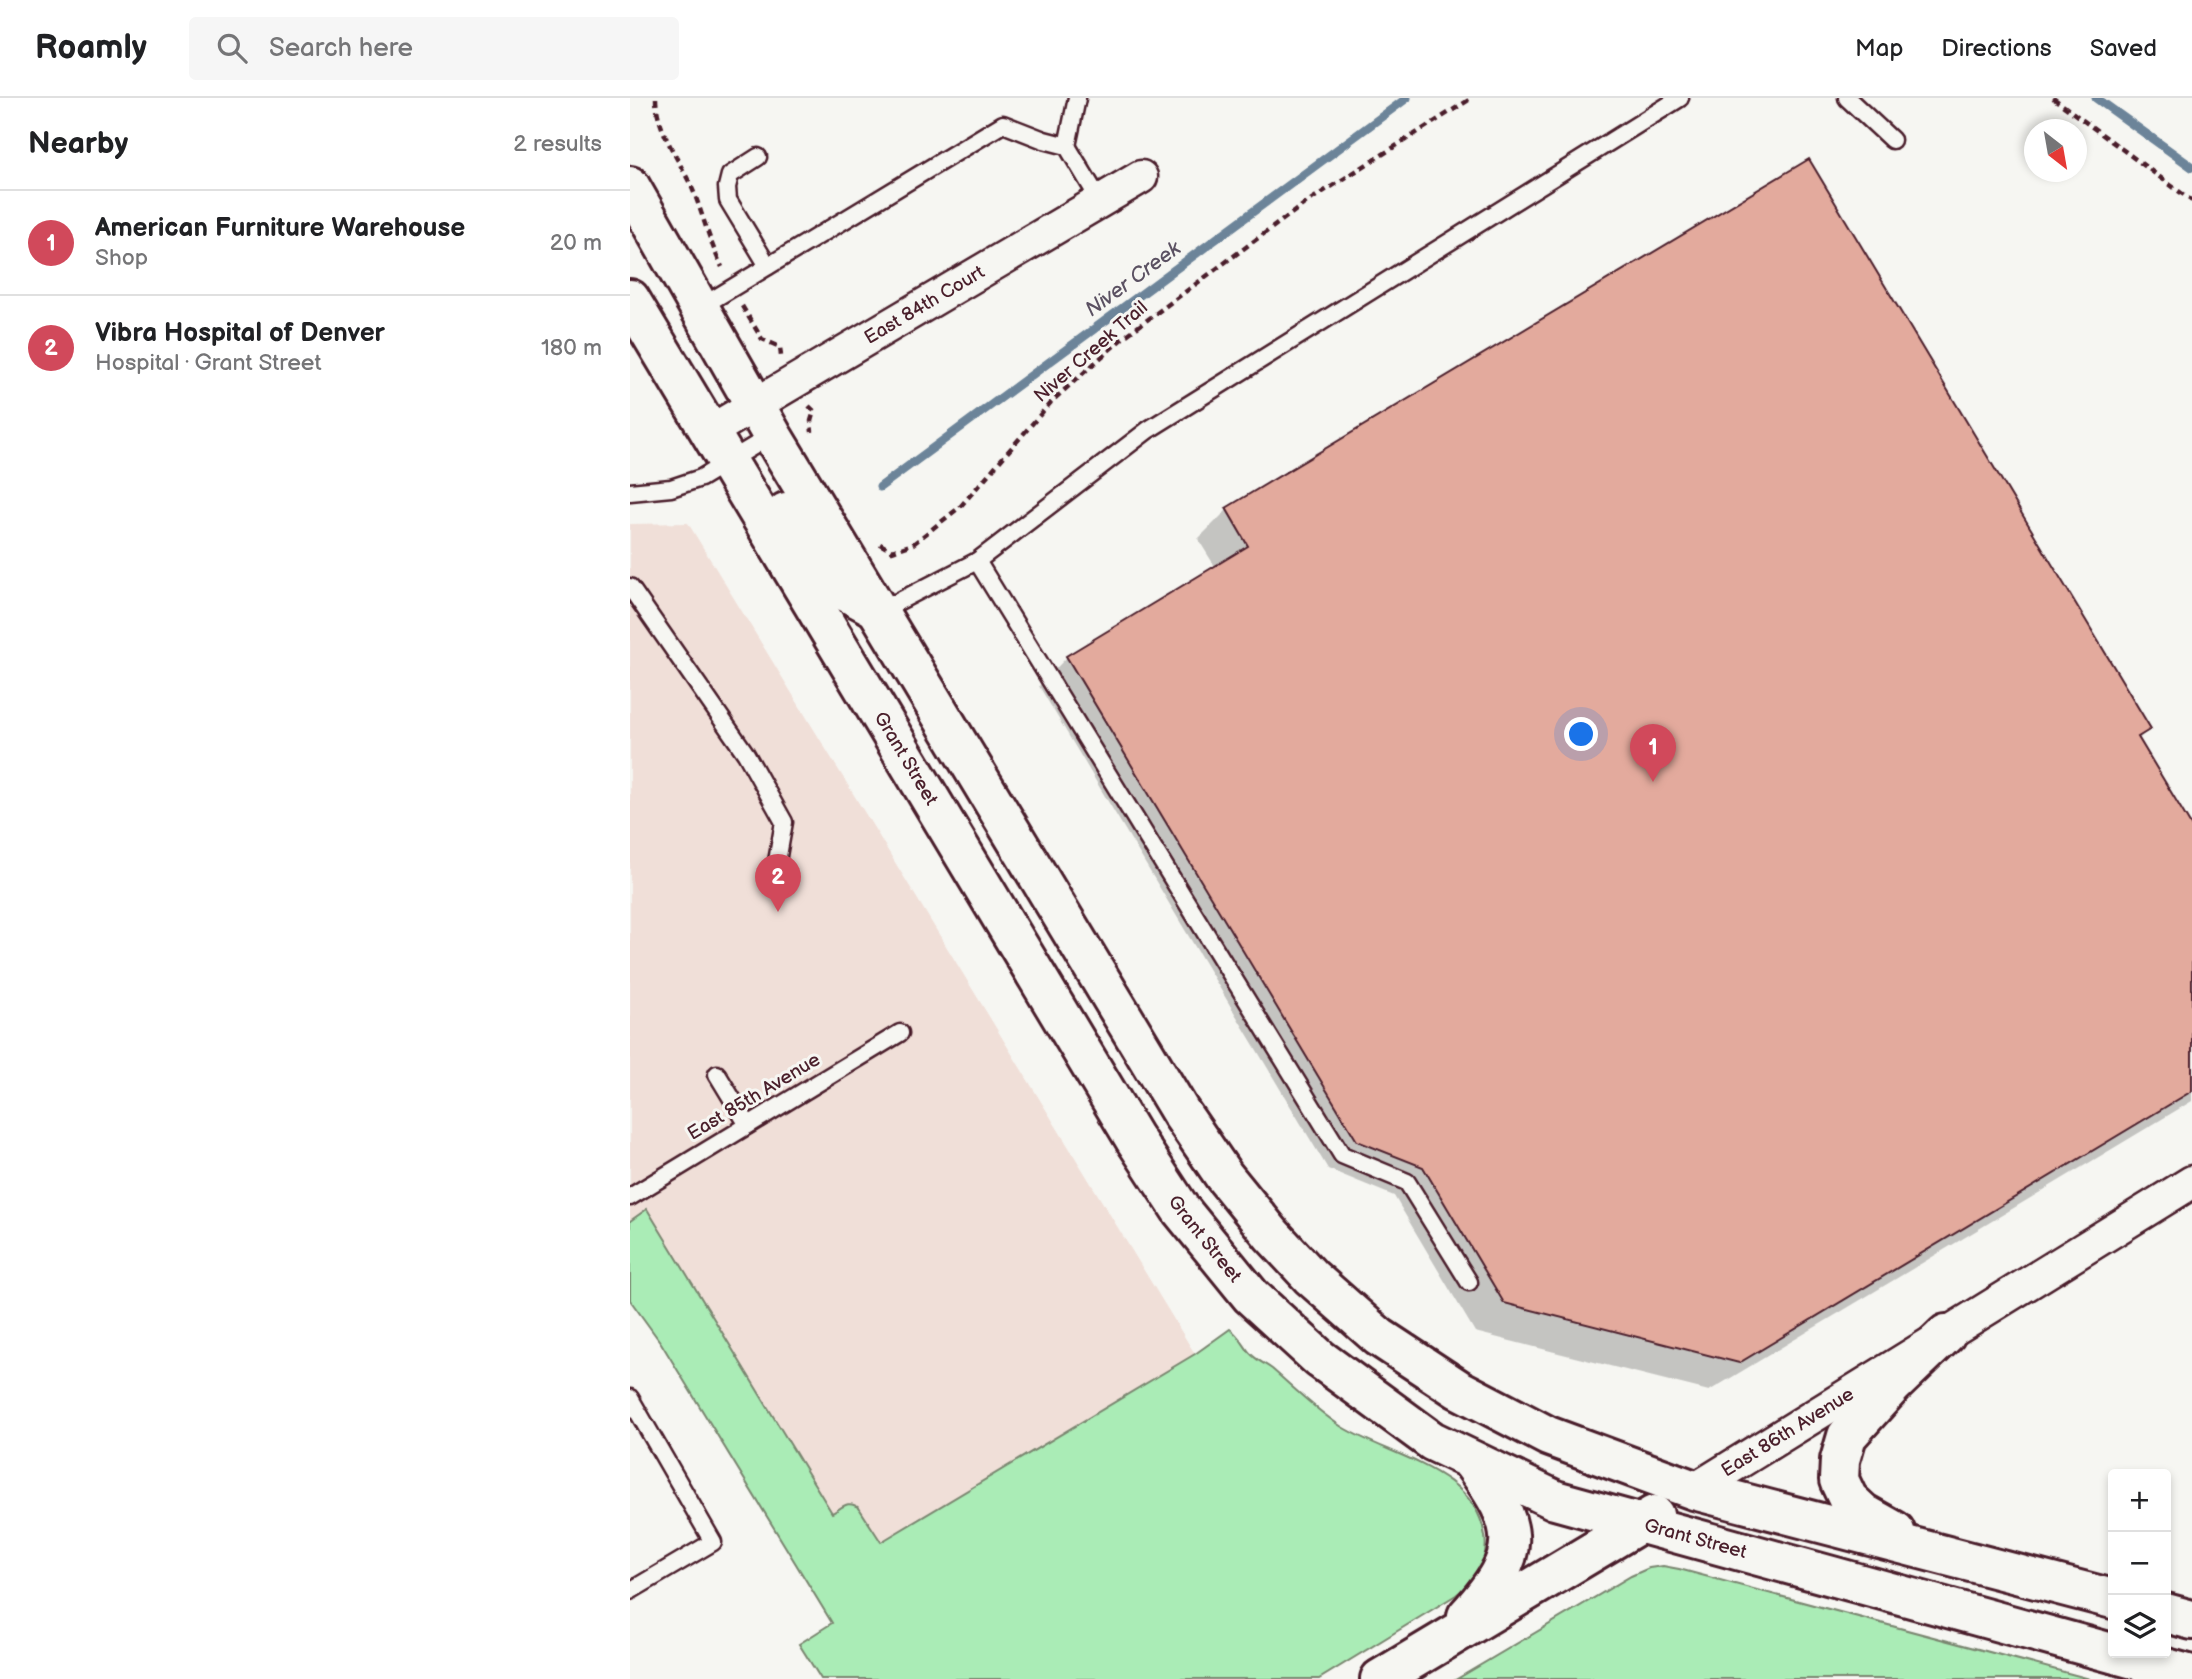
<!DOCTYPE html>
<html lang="en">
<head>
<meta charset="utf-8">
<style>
  :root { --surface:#fff; --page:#f6f6f6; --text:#202124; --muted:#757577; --line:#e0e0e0; --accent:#d1495b }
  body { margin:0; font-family:"Balsamiq Sans",sans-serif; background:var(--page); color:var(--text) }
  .controls { position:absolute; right:21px; bottom:21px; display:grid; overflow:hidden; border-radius:7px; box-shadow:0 4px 10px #0003 }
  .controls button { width:63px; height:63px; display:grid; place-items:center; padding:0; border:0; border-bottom:2px solid var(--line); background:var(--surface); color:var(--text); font:35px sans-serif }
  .compass { position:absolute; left:1394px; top:21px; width:63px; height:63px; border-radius:50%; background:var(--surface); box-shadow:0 4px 10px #0003; rotate:149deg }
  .you { position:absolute; left:952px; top:637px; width:24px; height:24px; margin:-18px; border:5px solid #fff; border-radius:50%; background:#1a73e8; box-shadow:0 0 0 10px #1a73e833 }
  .badge { display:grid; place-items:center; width:46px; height:46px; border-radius:50%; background:var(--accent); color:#fff; font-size:23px; font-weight:700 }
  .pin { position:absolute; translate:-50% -58px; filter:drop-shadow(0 2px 4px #0008) }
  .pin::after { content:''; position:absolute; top:37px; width:24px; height:21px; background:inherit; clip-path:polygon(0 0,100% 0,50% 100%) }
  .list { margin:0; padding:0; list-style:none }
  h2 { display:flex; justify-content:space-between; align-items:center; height:91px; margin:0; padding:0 28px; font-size:30px }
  h2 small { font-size:23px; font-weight:400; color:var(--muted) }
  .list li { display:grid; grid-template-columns:46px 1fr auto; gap:21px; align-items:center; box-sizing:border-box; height:105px; padding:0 28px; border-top:2px solid var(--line) }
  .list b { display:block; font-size:26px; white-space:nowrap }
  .list p { margin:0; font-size:23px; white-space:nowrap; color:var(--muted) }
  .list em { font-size:23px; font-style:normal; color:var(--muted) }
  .icon { flex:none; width:38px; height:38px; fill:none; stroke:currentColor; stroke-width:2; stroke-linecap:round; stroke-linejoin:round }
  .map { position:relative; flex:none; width:1562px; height:1581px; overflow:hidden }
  header { display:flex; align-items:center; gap:42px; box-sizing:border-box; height:98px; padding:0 35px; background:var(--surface); border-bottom:2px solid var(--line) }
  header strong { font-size:33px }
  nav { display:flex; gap:38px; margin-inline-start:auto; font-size:24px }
  .search { width:490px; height:63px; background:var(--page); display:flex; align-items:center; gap:18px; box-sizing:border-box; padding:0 24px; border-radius:7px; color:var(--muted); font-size:26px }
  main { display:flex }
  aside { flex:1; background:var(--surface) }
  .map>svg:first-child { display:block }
  .built { fill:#f0dfd8 }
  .green { fill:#aaecb6; stroke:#7a8670; stroke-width:2 }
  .shadow { fill:#0003 }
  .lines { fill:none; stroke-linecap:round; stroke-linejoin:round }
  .stream { stroke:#6c8499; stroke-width:9 }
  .building { fill:#e3aa9d; stroke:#4a1f2b; stroke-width:2 }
  .service-casing { stroke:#4a1f2b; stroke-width:21 }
  .minor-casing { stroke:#4a1f2b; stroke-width:37 }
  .tertiary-casing { stroke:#4a1f2b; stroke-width:44 }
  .path { stroke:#4a1f2b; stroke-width:4.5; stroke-dasharray:7 5; stroke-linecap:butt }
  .service { stroke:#f6f6f2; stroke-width:16 }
  .minor { stroke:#f6f6f2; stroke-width:32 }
  .tertiary { stroke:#f6f6f2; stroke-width:38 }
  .labels { text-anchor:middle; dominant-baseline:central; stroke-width:6; stroke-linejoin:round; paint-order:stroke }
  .street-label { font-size:19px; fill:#4a1f2b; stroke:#f6f6f2 }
  .water-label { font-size:21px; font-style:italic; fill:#5b5162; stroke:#f6f6f2 }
</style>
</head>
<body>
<header>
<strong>Roamly</strong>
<div class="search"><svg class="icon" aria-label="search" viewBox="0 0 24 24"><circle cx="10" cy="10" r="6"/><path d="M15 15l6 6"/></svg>Search here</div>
<nav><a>Map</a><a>Directions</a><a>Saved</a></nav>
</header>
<main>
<aside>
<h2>Nearby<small>2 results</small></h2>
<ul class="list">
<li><span class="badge">1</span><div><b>American Furniture Warehouse</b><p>Shop</p></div><em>20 m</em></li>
<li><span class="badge">2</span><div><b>Vibra Hospital of Denver</b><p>Hospital · Grant Street</p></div><em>180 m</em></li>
</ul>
</aside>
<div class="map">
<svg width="1562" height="1581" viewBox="0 0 1562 1581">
  <rect width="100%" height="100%" fill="#f6f6f2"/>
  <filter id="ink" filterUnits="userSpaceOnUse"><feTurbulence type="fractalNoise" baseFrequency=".0143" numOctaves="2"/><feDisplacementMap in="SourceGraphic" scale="14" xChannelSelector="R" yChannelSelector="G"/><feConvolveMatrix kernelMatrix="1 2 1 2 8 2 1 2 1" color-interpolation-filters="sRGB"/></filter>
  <g filter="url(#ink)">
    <polygon class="built" points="58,425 565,1256 179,1488 31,1245 0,1202 0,426"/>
    <g class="green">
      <path d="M17,1111l185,304c10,-5 16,-14 27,-5l22,34 314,-188 35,-25c10,7 13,16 20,24 6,7 15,11 22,16 23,20 45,42 70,58 49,30 133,42 143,109 4,26 -10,44 -29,59l-137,84h-498l-22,-35 33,-21 -171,-280 -31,-43v-79z"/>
      <polygon points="1033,1468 1049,1471 1460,1581 827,1581 1001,1478 1019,1470"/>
    </g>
    <polygon class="shadow" points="1179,63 1519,631 1508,642 1562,733 1562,1003 1079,1293 845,1234 764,1098 698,1071 409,588 437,559 586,470 568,441 597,412"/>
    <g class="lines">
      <g class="stream">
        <polyline points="1466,0 1562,69"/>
        <polyline points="250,389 777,0"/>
      </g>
    </g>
    <polygon class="building" points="1179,61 1521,631 1508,639 1562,729 1562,993 1109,1265 874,1205 793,1069 727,1043 436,558 618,448 596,410"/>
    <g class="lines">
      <defs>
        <g id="service">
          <polyline points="1217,0 1262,42"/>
          <polyline points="437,48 447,0"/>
          <polyline points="128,59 100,77 97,89 98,102 138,168"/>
          <polyline points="69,210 373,26 414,42 437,48 470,103"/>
          <polyline points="0,394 41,390 71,380 142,337"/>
          <polyline points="347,463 518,332 1050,0"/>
          <polyline points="0,489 116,656 154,724 146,769"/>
          <polyline points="250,513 347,463 712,1057 777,1084 839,1184"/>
          <polyline points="87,976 118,1027"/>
          <polyline points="0,1099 270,935"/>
          <polyline points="0,1300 83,1444 0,1493"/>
        </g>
        <g id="minor">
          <path id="s1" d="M79,334l432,-255"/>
          <path id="s2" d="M1064,1392l498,-308"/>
        </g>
        <g id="tertiary">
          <polyline points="0,88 142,337 551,1015 594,1078 642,1137 681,1179 749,1239 828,1291 918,1338 1064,1392 1483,1501"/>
          <path id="s3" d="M0,201l504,839 47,72 70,86 69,63 112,82 123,59 637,175"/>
          <polyline points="156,414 200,485 246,510"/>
          <polyline points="1265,1433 1233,1415 1218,1401 1209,1382 1210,1362 1217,1338 1263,1287 1316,1236"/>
          <polyline points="1536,1515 1562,1522"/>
          <path d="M837,1518c57,-64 54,-87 5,-154"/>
          <polyline points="750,1581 1024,1417"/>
        </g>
      </defs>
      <use href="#service" class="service-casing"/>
      <use href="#minor" class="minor-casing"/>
      <use href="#tertiary" class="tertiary-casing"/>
      <g class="path">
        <path d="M26,0c0,34 27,66 39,97 9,24 15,48 27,72"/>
        <polyline points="1423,0 1562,103"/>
        <polyline points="112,208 132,241 150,249 151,258"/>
        <polyline points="179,308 184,313 181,323 182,334"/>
        <polyline points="250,446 262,453 283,446 330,409 422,303 494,239 677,104 842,0"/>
      </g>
      <use href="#service" class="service"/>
      <use href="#minor" class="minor"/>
      <use href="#tertiary" class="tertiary"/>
    </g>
  </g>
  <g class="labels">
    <g class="street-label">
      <text stroke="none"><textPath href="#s1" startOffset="250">East 84th Court</textPath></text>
      <text transform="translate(461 254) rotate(-41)">Niver Creek Trail</text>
      <text stroke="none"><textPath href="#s3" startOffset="536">Grant Street</textPath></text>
      <text transform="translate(124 999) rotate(-31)">East 85th Avenue</text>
      <text stroke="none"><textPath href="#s3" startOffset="1102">Grant Street</textPath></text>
      <text stroke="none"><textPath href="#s2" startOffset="110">East 86th Avenue</textPath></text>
      <text stroke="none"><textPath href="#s3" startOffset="1690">Grant Street</textPath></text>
    </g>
    <g class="water-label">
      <text transform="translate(503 181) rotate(-36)">Niver Creek</text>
    </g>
  </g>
</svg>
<div class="controls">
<button>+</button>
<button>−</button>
<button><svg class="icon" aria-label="layers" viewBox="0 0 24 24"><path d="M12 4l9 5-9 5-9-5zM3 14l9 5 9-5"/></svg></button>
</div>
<svg class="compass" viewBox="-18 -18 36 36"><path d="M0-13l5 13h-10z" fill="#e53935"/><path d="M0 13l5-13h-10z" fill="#757577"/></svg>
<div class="you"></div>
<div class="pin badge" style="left:1023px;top:684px">1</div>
<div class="pin badge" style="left:148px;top:814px">2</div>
</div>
</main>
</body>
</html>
